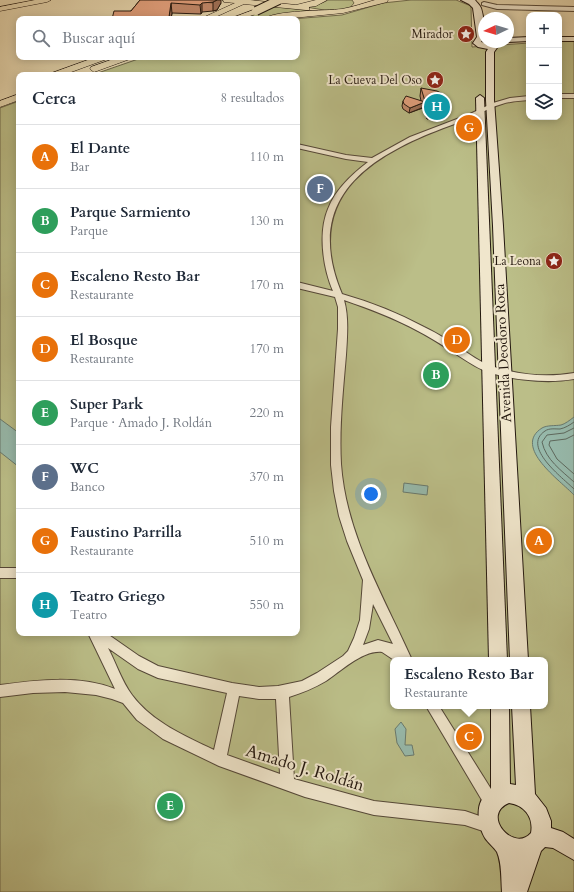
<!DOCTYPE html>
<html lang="es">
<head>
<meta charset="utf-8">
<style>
  :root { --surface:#fff; --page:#f6f6f7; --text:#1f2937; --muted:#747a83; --line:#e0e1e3; --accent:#111827 }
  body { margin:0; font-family:Cardo,serif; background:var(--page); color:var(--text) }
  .controls { position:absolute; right:12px; top:12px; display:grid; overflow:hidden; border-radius:8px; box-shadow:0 2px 10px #0003 }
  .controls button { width:36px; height:36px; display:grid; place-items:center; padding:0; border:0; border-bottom:1px solid var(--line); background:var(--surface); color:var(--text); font:20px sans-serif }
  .compass { position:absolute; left:478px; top:12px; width:36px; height:36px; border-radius:50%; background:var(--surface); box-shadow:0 2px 10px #0003; rotate:266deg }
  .you { position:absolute; left:371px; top:494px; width:14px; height:14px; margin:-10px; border:3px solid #fff; border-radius:50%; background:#1a73e8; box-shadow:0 0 0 6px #1a73e833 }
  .badge { display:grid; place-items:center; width:26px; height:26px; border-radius:50%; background:var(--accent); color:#fff; font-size:13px; font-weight:700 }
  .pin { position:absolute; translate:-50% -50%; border:2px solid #fff; box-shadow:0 1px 4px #0006 }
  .popup { position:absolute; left:390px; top:657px; width:158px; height:52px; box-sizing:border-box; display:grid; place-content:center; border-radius:8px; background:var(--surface); filter:drop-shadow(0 1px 3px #0005); font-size:13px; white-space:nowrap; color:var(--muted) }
  .popup b { font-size:15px; color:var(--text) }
  .popup::after { content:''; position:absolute; left:50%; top:100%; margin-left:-8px; border:8px solid transparent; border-top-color:var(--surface) }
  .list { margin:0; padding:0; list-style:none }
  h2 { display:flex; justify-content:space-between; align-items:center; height:52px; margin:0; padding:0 16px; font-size:17px }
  h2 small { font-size:13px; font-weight:400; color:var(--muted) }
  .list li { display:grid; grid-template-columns:26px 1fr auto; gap:12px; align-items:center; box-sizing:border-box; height:64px; padding:0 16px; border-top:1px solid var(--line) }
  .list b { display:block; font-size:15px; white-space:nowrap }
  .list p { margin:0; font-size:13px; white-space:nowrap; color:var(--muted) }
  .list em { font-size:13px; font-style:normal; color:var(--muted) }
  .icon { flex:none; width:22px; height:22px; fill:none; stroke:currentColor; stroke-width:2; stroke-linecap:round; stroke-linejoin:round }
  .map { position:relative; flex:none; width:574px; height:892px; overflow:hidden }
  .search { position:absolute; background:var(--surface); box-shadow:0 2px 10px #0003; left:16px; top:16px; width:284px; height:44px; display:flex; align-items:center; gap:10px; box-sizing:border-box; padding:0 14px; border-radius:8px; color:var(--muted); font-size:15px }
  .panel { position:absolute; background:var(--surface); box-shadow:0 2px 10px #0003; left:16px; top:72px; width:284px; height:564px; border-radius:8px }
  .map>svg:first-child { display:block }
  .green { fill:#bbbe88; stroke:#706b4c; fill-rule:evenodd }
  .water { fill:#97baac; stroke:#69796d }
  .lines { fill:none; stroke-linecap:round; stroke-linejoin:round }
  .shore { stroke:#5e695e; stroke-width:1 }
  .minor-casing { stroke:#554838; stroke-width:2 }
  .secondary-casing { stroke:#24180f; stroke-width:2 }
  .primary-casing { stroke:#24180f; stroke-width:1 }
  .minor { fill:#f0e6cc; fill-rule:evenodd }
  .secondary { fill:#f0e6cc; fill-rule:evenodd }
  .primary { fill:#e8d9b1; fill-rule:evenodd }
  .primary-bridge-casing { stroke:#24180f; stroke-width:10; stroke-linecap:butt }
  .primary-bridge { stroke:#e8d9b1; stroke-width:8 }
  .wall { fill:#c48a6c; stroke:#24180f }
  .shaded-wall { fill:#a07158; stroke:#24180f }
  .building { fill:#e4a17e; stroke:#24180f }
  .labels { text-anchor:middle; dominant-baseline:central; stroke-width:4; stroke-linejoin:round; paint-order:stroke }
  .far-poi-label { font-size:12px; fill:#24180f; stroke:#f0e6cc; text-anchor:end }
  .street-label { font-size:14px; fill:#24180f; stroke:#f0e6cc }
  .near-street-label { font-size:17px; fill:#24180f; stroke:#f0e6cc }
</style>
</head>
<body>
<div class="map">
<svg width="574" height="892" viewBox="0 0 574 892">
  <rect width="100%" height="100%" fill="#e8d9b1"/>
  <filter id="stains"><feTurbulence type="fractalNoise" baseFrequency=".005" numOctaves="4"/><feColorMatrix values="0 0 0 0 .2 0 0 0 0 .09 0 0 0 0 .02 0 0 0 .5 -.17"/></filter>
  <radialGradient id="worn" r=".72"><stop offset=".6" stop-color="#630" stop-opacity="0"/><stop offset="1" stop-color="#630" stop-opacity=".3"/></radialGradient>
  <g class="green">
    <polygon points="328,0 352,0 354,3 349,9 330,11 306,7 322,3"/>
    <path d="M411,0h45l15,6 1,41 57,-4v74h30v-76h15v851h-574v-784l19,-7v532h278v-558h-205l52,-18h153v-38h-5l50,-4 41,-12zM393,660h152v46h-152z"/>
    <path d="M273,6l48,6c-28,2 -56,7 -84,7z"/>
  </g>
  <g class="water">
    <path d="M574,417v78c-13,-14 -62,-48 -32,-67 5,-3 13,-2 19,-3 4,-1 9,-5 13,-8z"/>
    <polygon points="0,419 19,433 19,467 0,452"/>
    <polygon points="404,483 428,486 427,495 403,492"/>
    <polygon points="401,722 406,729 405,745 412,745 414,755 405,756 397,743 395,729"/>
  </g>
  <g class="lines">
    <g class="shore">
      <path d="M574,422c-4,3 -9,6 -14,7 -5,0 -11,-1 -15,2 -24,16 18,47 29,58"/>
      <path d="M574,428l-10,5 -17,2 -5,7c4,18 19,28 32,40"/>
      <polyline points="574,435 566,439 550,441 549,445 557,459 574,474"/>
    </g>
    <defs>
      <g id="minor">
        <polygon points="484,2 497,5 574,7 574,11 497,9 482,5 482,3"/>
        <rect x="559" y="94" width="15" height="4"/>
        <path d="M529,96v4c-9,1 -18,1 -27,4 -15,4 -27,13 -42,18 -82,29 -161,70 -118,172 28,8 56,19 82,33 15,7 28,16 42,25 6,4 12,8 18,11 28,12 61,15 90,10v6c-27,5 -75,1 -99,-13 -19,-11 -37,-25 -57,-35 -24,-13 -48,-22 -74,-31 5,17 3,38 2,55 -3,36 -7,73 -5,109 5,71 43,133 71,196h-18l-12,-8c-19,-2 -41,19 -56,29 -12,7 -24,12 -37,16l5,82 80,22 91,10 29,10 2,5 -2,5 -5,2 -24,-8 -91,-10 -69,-18 -86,-31 -56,-27 -26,-19 -14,-17 -11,-4 -16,-4 -31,-3 -32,1 -33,4v-12c38,-5 79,-10 115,4l-27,-56h18l33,23 19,10 74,17 27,4 19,-1 24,-5 15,-8 26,-17 5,-5 6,-13 6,-18 3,-40 -16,-39 -8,-25 -5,-25 -3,-26v-38l7,-98v-22l-3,-10 -38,-9v-6l36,9c-10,-23 -15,-58 -5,-82 7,-19 24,-35 40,-47l-22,-3 -49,-11v-4l49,11 26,3 38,-21 60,-23 23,-11 17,-5zM373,604l20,40 -15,-4 -15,5 6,-16zM108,648l30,21 20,9 69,15 -13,57c-29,-14 -62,-28 -82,-55 -10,-13 -16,-32 -24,-47zM239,696l20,3h17l4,75 -53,-19z"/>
        <rect x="0" y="568" width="19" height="10"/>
        <polygon points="426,706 439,706 496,797 498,802 496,807 491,809 486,807"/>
      </g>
      <g id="secondary">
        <path d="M461,0h14c2,3 5,5 6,8 3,9 5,27 0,34l10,2v-2h8v3l-5,7v48l9,126 25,434h-18l-17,-434 -7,-126v-48l2,-3 -10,-2 -5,-4 4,-6 -4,-29 -4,-4z"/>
        <polygon points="529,37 529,41 508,42 507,42 508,42 508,38"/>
        <rect x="559" y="37" width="15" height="4"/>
        <polygon points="480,95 484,98 507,660 489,660 476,98"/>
        <path d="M491,706h18l1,78 6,1 -4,-79h18l5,88 11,14 5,13v7l12,4 11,7v21l-21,-12 -8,-1 -4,4 -14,41h-25c-1,-12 0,-29 -5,-40 -3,-5 -9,-9 -12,-14 -8,-14 -11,-39 6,-47zM509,803c15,2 25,14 22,30 -17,20 -51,-18 -22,-30z"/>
      </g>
      <g id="primary">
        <polygon points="35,0 51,0 47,2 0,11 0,7"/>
        <polygon points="223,0 250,0 296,5 316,0 327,0 316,6 309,7 309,10 306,10 244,4 211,19 200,19 235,3 224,2"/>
        <path d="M375,0h13l-1,2 -44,11 -61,6h-18c10,-9 62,-8 78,-10 11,-2 22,-6 33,-9z"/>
        <polygon points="256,9 260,11 259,13 241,19 229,19"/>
        <polygon points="96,57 108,57 107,59 63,75 51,75 52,73"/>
        <polygon points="119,57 131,57 130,59 97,71 94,72 90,69 91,67"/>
        <polygon points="19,94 19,100 0,107 0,101"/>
      </g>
    </defs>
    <use href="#minor" class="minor-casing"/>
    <use href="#secondary" class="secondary-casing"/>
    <use href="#primary" class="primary-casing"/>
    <use href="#minor" class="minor"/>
    <use href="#secondary" class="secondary"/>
    <use href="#primary" class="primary"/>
    <defs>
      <polyline id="primary-bridge" points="256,11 279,0"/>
    </defs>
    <use href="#primary-bridge" class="primary-bridge-casing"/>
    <use href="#primary-bridge" class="primary-bridge"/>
  </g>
  <g class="wall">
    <polygon points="140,0 221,3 217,10 213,11 202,12 201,14 172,13 171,19 112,19 131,11"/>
    <polygon points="421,88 447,109 446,113 442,116 427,119 423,108 409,113 403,109 402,106 403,101 421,101 420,96"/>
  </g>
  <g class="shaded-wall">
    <polygon points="217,0 221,0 221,3 217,10 213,11 213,2"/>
    <polygon points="171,3 172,13 171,19 169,19 169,17"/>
    <polygon points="202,3 202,12 201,14 200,5"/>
    <polygon points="448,101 447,109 446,113 442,116 427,119 428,111"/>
    <polygon points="425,102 424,107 409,113 410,108"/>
  </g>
  <g class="building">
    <polygon points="140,0 217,0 213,2 202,3 200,5 171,3 169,17 137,18 136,19 112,19 114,11 131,11"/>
    <polygon points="421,88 437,91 443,94 448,101 447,105 443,108 428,111"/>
    <polygon points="406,96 425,102 410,108 404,104 403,101"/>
  </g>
  <defs>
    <symbol id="sight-disc" viewBox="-11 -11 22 22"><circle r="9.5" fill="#8f2418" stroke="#f0e6cc"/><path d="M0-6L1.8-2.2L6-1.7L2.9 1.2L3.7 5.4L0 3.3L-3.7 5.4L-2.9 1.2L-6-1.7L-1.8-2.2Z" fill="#fff"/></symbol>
  </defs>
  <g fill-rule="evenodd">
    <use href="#sight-disc" x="456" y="24" width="20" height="20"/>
    <use href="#sight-disc" x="425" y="70" width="20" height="20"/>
    <use href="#sight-disc" x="544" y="251" width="20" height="20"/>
  </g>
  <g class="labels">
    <g class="far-poi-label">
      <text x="453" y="34">Mirador</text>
      <text x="422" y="80">La Cueva Del Oso</text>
      <text x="541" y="261">La Leona</text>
    </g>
    <g class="street-label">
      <text transform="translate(503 353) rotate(-93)">Avenida Deodoro Roca</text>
    </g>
    <g class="near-street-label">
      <text transform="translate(305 768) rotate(17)">Amado J. Roldán</text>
    </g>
  </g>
  <rect width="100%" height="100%" filter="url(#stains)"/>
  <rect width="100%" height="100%" fill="url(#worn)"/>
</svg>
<div class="controls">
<button>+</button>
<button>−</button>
<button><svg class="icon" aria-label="layers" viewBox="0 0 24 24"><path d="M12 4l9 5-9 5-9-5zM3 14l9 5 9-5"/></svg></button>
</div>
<svg class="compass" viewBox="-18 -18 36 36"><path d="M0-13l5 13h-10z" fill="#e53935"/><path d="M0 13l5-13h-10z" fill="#747a83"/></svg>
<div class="you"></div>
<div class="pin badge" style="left:539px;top:541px;background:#e8710a">A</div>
<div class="pin badge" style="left:436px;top:375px;background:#2e9e5b">B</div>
<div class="pin badge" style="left:469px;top:737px;background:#e8710a">C</div>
<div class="popup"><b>Escaleno Resto Bar</b>Restaurante</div>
<div class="pin badge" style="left:457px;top:340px;background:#e8710a">D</div>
<div class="pin badge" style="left:170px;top:806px;background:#2e9e5b">E</div>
<div class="pin badge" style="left:320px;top:189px;background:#5c6f8a">F</div>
<div class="pin badge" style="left:469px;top:128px;background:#e8710a">G</div>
<div class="pin badge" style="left:437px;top:107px;background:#0f9aa8">H</div>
<div class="search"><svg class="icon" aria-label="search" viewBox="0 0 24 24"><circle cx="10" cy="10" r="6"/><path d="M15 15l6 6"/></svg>Buscar aquí</div>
<section class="panel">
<h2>Cerca<small>8 resultados</small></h2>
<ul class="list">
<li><span class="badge" style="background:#e8710a">A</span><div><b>El Dante</b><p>Bar</p></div><em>110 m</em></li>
<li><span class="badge" style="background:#2e9e5b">B</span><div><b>Parque Sarmiento</b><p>Parque</p></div><em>130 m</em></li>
<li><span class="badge" style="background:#e8710a">C</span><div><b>Escaleno Resto Bar</b><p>Restaurante</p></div><em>170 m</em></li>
<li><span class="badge" style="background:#e8710a">D</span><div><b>El Bosque</b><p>Restaurante</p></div><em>170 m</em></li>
<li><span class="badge" style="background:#2e9e5b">E</span><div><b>Super Park</b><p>Parque · Amado J. Roldán</p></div><em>220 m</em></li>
<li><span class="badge" style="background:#5c6f8a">F</span><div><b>WC</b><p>Banco</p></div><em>370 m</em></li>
<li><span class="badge" style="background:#e8710a">G</span><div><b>Faustino Parrilla</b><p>Restaurante</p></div><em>510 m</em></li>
<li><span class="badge" style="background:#0f9aa8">H</span><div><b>Teatro Griego</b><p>Teatro</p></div><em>550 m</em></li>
</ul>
</section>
</div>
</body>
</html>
